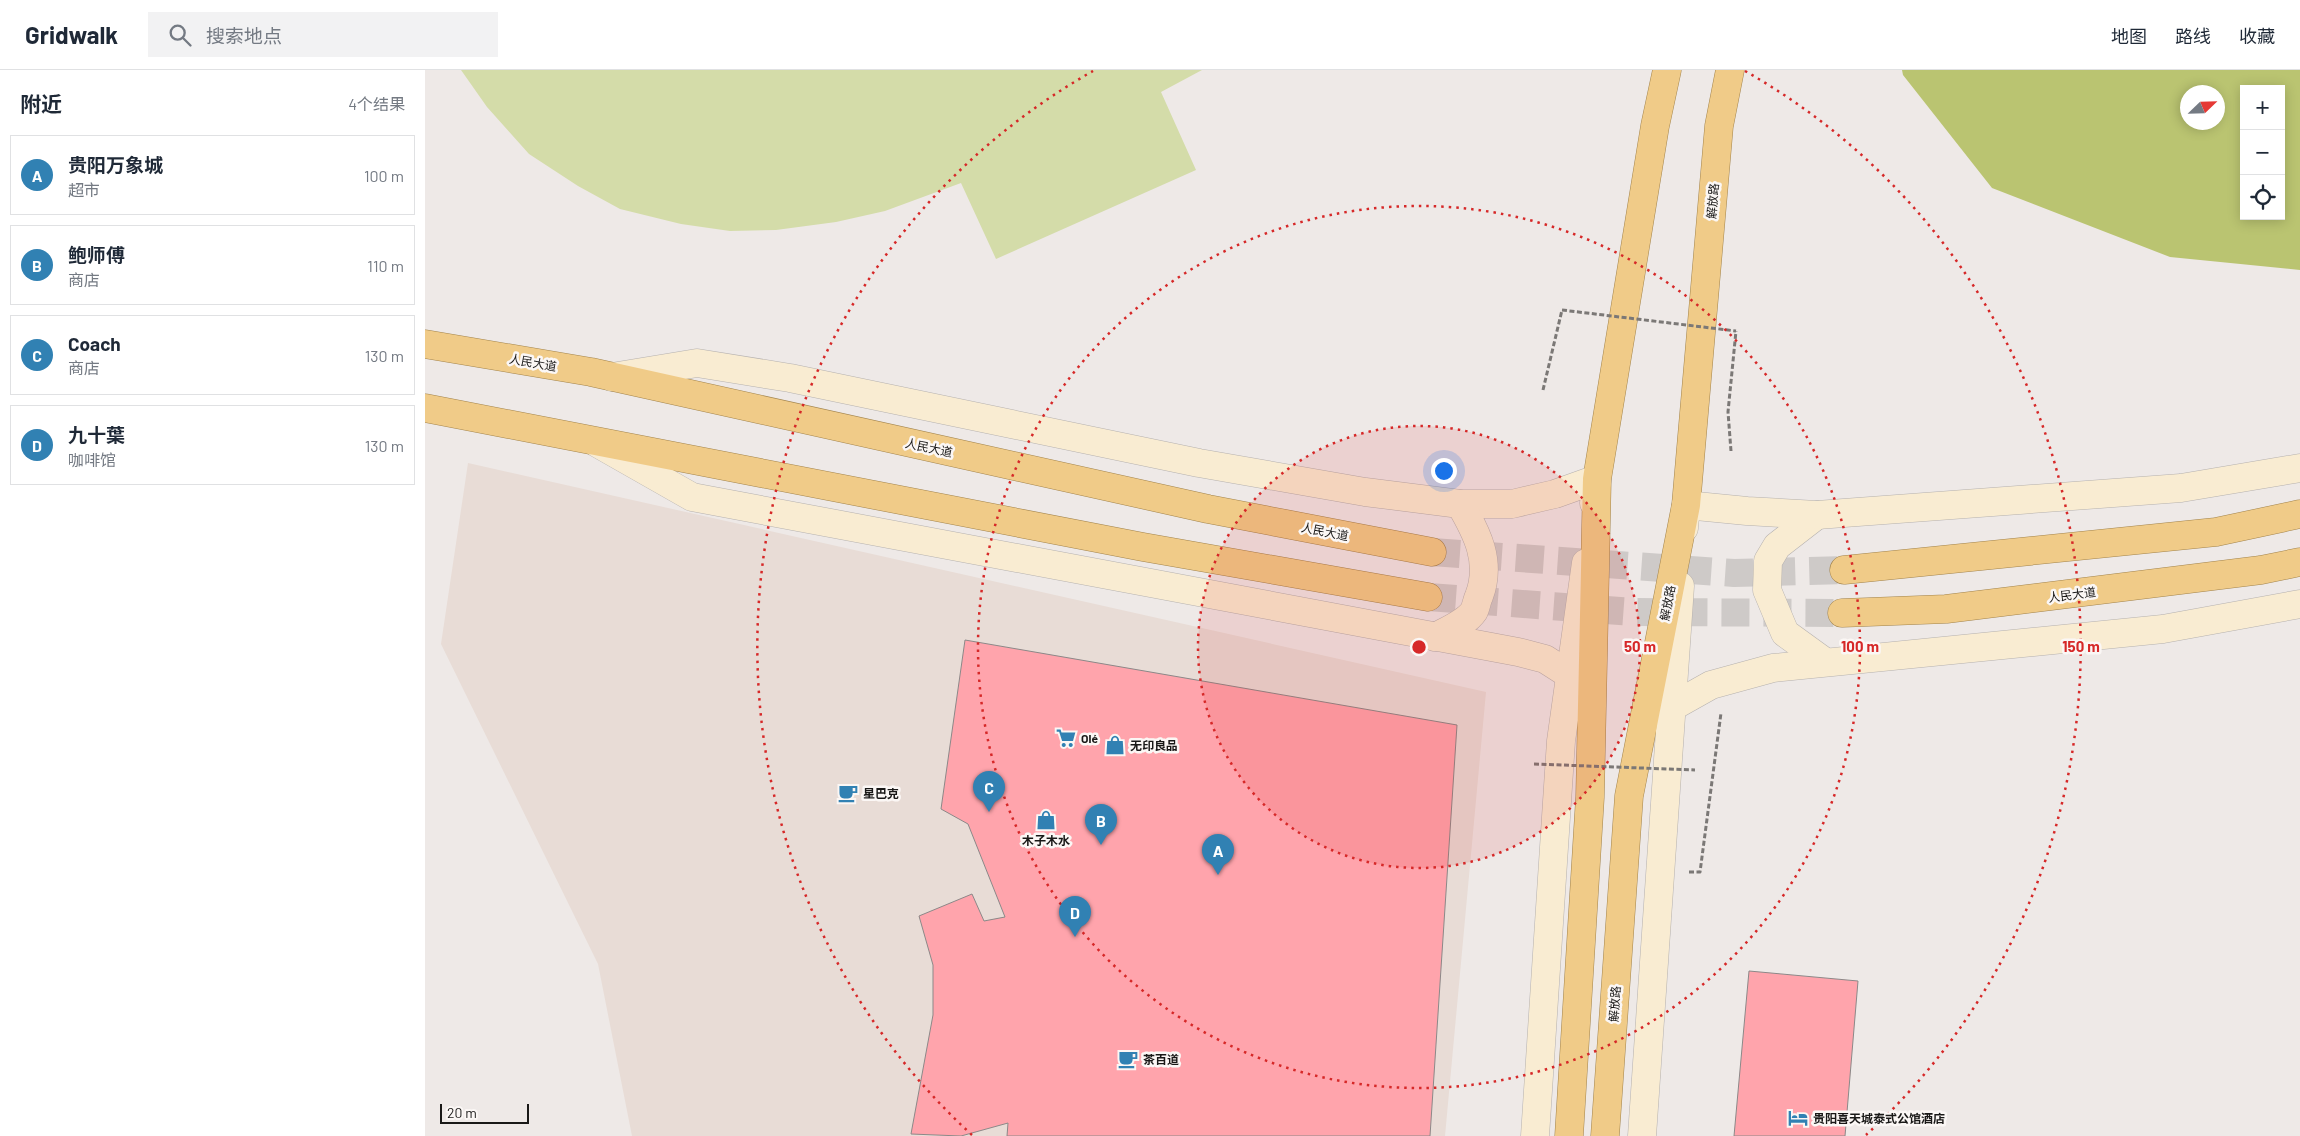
<!DOCTYPE html>
<html lang="zh">
<head>
<meta charset="utf-8">
<style>
  :root { --surface:#fff; --page:#f2f2f3; --text:#1f2937; --muted:#747a83; --line:#e0e1e3; --accent:#3181b3 }
  body { margin:0; font-family:Barlow,"Noto Sans SC",sans-serif; background:var(--page); color:var(--text) }
  .controls { position:absolute; right:15px; top:15px; display:grid; overflow:hidden; border-radius:0px; box-shadow:0 2px 12px #0003 }
  .controls button { width:45px; height:45px; display:grid; place-items:center; padding:0; border:0; border-bottom:1px solid var(--line); background:var(--surface); color:var(--text); font:25px sans-serif }
  .compass { position:absolute; left:1755px; top:15px; width:45px; height:45px; border-radius:50%; background:var(--surface); box-shadow:0 2px 12px #0003; rotate:67deg }
  .scale { position:absolute; left:15px; bottom:12px; width:89px; box-sizing:border-box; padding-left:5px; border:2px solid #191817; border-top:0; font-size:14px; line-height:18px; white-space:nowrap; color:#191817; -webkit-text-stroke:4px #fbf7f5; paint-order:stroke }
  .you { position:absolute; left:1018px; top:400px; width:18px; height:18px; margin:-12px; border:4px solid #fff; border-radius:50%; background:#1a73e8; box-shadow:0 0 0 8px #1a73e833 }
  .badge { display:grid; place-items:center; width:32px; height:32px; border-radius:50%; background:var(--accent); color:#fff; font-size:16px; font-weight:700 }
  .pin { position:absolute; translate:-50% -41px; filter:drop-shadow(0 1px 2px #0008) }
  .pin::after { content:''; position:absolute; top:26px; width:18px; height:15px; background:inherit; clip-path:polygon(0 0,100% 0,50% 100%) }
  .list { margin:0; padding:0; list-style:none }
  h2 { display:flex; justify-content:space-between; align-items:center; height:65px; margin:0; padding:0 20px; font-size:21px }
  h2 small { font-size:16px; font-weight:400; color:var(--muted) }
  .list li { display:grid; grid-template-columns:32px 1fr auto; gap:15px; align-items:center; box-sizing:border-box; height:80px; margin:0 10px 10px; padding:0 10px; border:1px solid var(--line); border-radius:0px }
  .list b { display:block; font-size:19px; white-space:nowrap }
  .list p { margin:0; font-size:16px; white-space:nowrap; color:var(--muted) }
  .list em { font-size:16px; font-style:normal; color:var(--muted) }
  .icon { flex:none; width:28px; height:28px; fill:none; stroke:currentColor; stroke-width:2; stroke-linecap:round; stroke-linejoin:round }
  .map { position:relative; flex:none; width:1875px; height:1066px; overflow:hidden }
  header { display:flex; align-items:center; gap:30px; box-sizing:border-box; height:70px; padding:0 25px; background:var(--surface); border-bottom:1px solid var(--line) }
  header strong { font-size:24px }
  nav { display:flex; gap:28px; margin-inline-start:auto; font-size:18px }
  .search { width:350px; height:45px; background:var(--page); display:flex; align-items:center; gap:12px; box-sizing:border-box; padding:0 18px; border-radius:0px; color:var(--muted); font-size:19px }
  main { display:flex }
  aside { flex:1; background:var(--surface) }
  .map>svg:first-child { display:block }
  .built { fill:#e8dcd6 }
  .green { fill:#d4dca9 }
  .forest { fill:#bac471; fill-rule:evenodd }
  .building { fill:#ffa4ac; stroke:#8c8888 }
  .lines { fill:none; stroke-linecap:round; stroke-linejoin:round }
  .trunk-tunnel { stroke:#cecac8; stroke-width:28; stroke-dasharray:28 14; stroke-linecap:butt }
  .secondary-casing { stroke:#b5b1af; stroke-width:29 }
  .trunk-casing { stroke:#a2844d; stroke-width:29 }
  .path { stroke:#7b7876; stroke-width:3; stroke-dasharray:5 2.5; stroke-linecap:butt }
  .secondary { stroke:#f9ecd2; stroke-width:28 }
  .trunk { stroke:#f0cb88; stroke-width:28 }
  .path-bridge { stroke:#7b7876; stroke-width:3; stroke-dasharray:5 2.5; stroke-linecap:butt }
  .ring { fill:none; stroke:#d62828; stroke-width:2.5; stroke-dasharray:2.5 5 }
  .labels { text-anchor:middle; dominant-baseline:central; stroke-width:5; stroke-linejoin:round; paint-order:stroke }
  .street-label { font-size:12px; fill:#191817; stroke:#fbf7f5 }
  .poi-label { font-size:12px; font-weight:bold; fill:#191817; stroke:#fbf7f5; text-anchor:start }
  .centre { fill:#d62828; stroke:#fbf7f5; stroke-width:2.5 }
  .ring-label { font-size:15px; text-anchor:middle; font-weight:bold; fill:#d62828; stroke:#fbf7f5; stroke-width:5; stroke-linejoin:round; paint-order:stroke }
</style>
</head>
<body>
<header>
<strong>Gridwalk</strong>
<div class="search"><svg class="icon" aria-label="search" viewBox="0 0 24 24"><circle cx="10" cy="10" r="6"/><path d="M15 15l6 6"/></svg>搜索地点</div>
<nav><a>地图</a><a>路线</a><a>收藏</a></nav>
</header>
<main>
<aside>
<h2>附近<small>4个结果</small></h2>
<ul class="list">
<li><span class="badge">A</span><div><b>贵阳万象城</b><p>超市</p></div><em>100 m</em></li>
<li><span class="badge">B</span><div><b>鲍师傅</b><p>商店</p></div><em>110 m</em></li>
<li><span class="badge">C</span><div><b>Coach</b><p>商店</p></div><em>130 m</em></li>
<li><span class="badge">D</span><div><b>九十葉</b><p>咖啡馆</p></div><em>130 m</em></li>
</ul>
</aside>
<div class="map">
<svg width="1875" height="1066" viewBox="0 0 1875 1066">
  <rect width="100%" height="100%" fill="#eee9e7"/>
  <polygon class="built" points="43,393 1061,622 1020,1066 207,1066 173,894 16,574"/>
  <polygon class="green" points="36,0 777,0 736,22 771,100 571,189 536,113 460,141 411,152 351,160 305,161 256,154 195,139 153,116 104,84 62,37"/>
  <path class="forest" d="M1477,0h398v200l-130,-13 -178,-69 -89,-113zM1819,19h37v127h-37zM1762,22h30v30h-30z"/>
  <g class="building">
    <polygon points="540,570 1032,655 1005,1066 582,1066 583,1053 536,1066 486,1064 508,945 508,895 494,846 547,824 559,851 580,847 543,754 516,739"/>
    <polygon points="1324,901 1433,911 1420,1066 1309,1066"/>
  </g>
  <g class="lines">
    <g class="trunk-tunnel">
      <polyline points="1007,482 1309,503 1419,500"/>
      <polyline points="1003,527 1208,542 1417,543"/>
    </g>
    <defs>
      <g id="secondary">
        <polyline points="187,307 272,293 365,308 774,393 940,422 1035,434 1087,434 1130,424 1172,409 1169,433"/>
        <polyline points="172,373 267,427 1093,582 1120,589 1145,605"/>
        <polyline points="1392,445 1352,476 1343,491 1342,520 1360,563 1400,592"/>
        <polyline points="1259,458 1261,435 1322,441 1392,445 1756,418 1875,398"/>
        <path d="M1010,567c13,-7 31,-14 39,-26 2,-4 3,-11 5,-15 13,-34 -2,-63 -19,-92"/>
        <polyline points="1245,638 1286,615 1348,598 1738,559 1875,534"/>
        <polyline points="1110,1066 1136,671 1161,493"/>
        <polyline points="1217,1066 1255,516"/>
      </g>
      <g id="trunk">
        <polyline points="0,274 166,302 783,439 1007,482"/>
        <polyline points="0,338 718,477 1003,527"/>
        <polyline points="1419,500 1791,462 1875,444"/>
        <polyline points="1417,543 1521,539 1836,500 1875,492"/>
        <polyline points="1144,1066 1165,727 1172,409 1230,56 1242,0"/>
        <polyline points="1180,1066 1204,726 1261,435 1294,56 1305,0"/>
      </g>
    </defs>
    <use href="#secondary" class="secondary-casing"/>
    <use href="#trunk" class="trunk-casing"/>
    <g class="path">
      <polyline points="1118,320 1137,240"/>
      <polyline points="1306,381 1303,342 1311,261"/>
      <polyline points="1264,802 1275,802 1296,643"/>
    </g>
    <use href="#secondary" class="secondary"/>
    <use href="#trunk" class="trunk"/>
    <g class="path-bridge">
      <polyline points="1137,240 1311,261"/>
      <polyline points="1109,694 1270,700"/>
    </g>
  </g>
  <circle cx="994" cy="577" r="221" fill="#d62828" fill-opacity=".12"/>
  <g class="ring">
    <circle cx="994" cy="577" r="221"/>
    <circle cx="994" cy="577" r="441"/>
    <path d="M547 1065A662 662 0 0 1 668 1M1320 1A662 662 0 0 1 1441 1065"/>
  </g>
  <defs>
    <symbol id="supermarket-bare" viewBox="-9 -9 18 18"><path d="M-6-5.5h2.5l.6 2H6L4.5 2H-2.5L-4.4-4H-6ZM-1.5 3.2a1.3 1.3 0 1 0 .1 0ZM3 3.2a1.3 1.3 0 1 0 .1 0Z" fill="#3181b3" stroke="#fbf7f5" stroke-width="2.5" paint-order="stroke"/></symbol>
    <symbol id="shop-bare" viewBox="-9 -9 18 18"><path d="M-5-2.5h2.3a2.7 3.5 0 0 1 5.4 0H5L5.5 6h-11ZM-1.5-2.5h3a1.5 2.3 0 0 0-3 0Z" fill="#3181b3" stroke="#fbf7f5" stroke-width="2.5" paint-order="stroke"/></symbol>
    <symbol id="cafe-bare" viewBox="-9 -9 18 18"><path d="M-5.5-4.5H6V0H3Q3 3.5 0 3.5H-2.5Q-5.5 3.5-5.5 0ZM3-3.2v2h1.7v-2ZM-6 4.5H4V6H-6Z" fill="#3181b3" stroke="#fbf7f5" stroke-width="2.5" paint-order="stroke"/></symbol>
    <symbol id="hotel-bare" viewBox="-9 -9 18 18"><path d="M-6-4.5h1.5V1H6V5H4.5V3h-9V5H-6ZM-4 0a1.8 1.8 0 1 1 3.6 0ZM.5 0V-2.5h3Q6-2.5 6 0Z" fill="#3181b3" stroke="#fbf7f5" stroke-width="2.5" paint-order="stroke"/></symbol>
  </defs>
  <g fill-rule="evenodd">
    <use href="#supermarket-bare" x="627" y="654" width="28" height="28"/>
    <use href="#shop-bare" x="676" y="661" width="28" height="28"/>
    <use href="#cafe-bare" x="409" y="709" width="28" height="28"/>
    <use href="#shop-bare" x="607" y="736" width="28" height="28"/>
    <use href="#cafe-bare" x="689" y="975" width="28" height="28"/>
    <use href="#hotel-bare" x="1359" y="1034" width="28" height="28"/>
  </g>
  <g class="labels">
    <g class="street-label">
      <text transform="translate(1287 131) rotate(-85)">解放路</text>
      <text transform="translate(108 292) rotate(10)">人民大道</text>
      <text transform="translate(504 377) rotate(12)">人民大道</text>
      <text transform="translate(900 461) rotate(11)">人民大道</text>
      <text transform="translate(1647 524) rotate(-7)">人民大道</text>
      <text transform="translate(1242 533) rotate(-79)">解放路</text>
      <text transform="translate(1189 934) rotate(-86)">解放路</text>
    </g>
    <g class="poi-label">
      <text x="656" y="668">Olé</text>
      <text x="705" y="675">无印良品</text>
      <text x="438" y="723">星巴克</text>
      <text x="621" y="770" text-anchor="middle">木子木水</text>
      <text x="718" y="989">茶百道</text>
      <text x="1388" y="1048">贵阳喜天城泰式公馆酒店</text>
    </g>
  </g>
  <circle cx="994" cy="577" r="8" class="centre"/>
  <g class="ring-label">
    <text x="1215" y="582">50 m</text>
    <text x="1435" y="582">100 m</text>
    <text x="1656" y="582">150 m</text>
  </g>
</svg>
<div class="controls">
<button>+</button>
<button>−</button>
<button><svg class="icon" aria-label="locate" viewBox="0 0 24 24"><circle cx="12" cy="12" r="6"/><path d="M12 2v4M12 18v4M2 12h4M18 12h4"/></svg></button>
</div>
<svg class="compass" viewBox="-18 -18 36 36"><path d="M0-13l5 13h-10z" fill="#e53935"/><path d="M0 13l5-13h-10z" fill="#747a83"/></svg>
<div class="scale">20 m</div>
<div class="you"></div>
<div class="pin badge" style="left:793px;top:805px">A</div>
<div class="pin badge" style="left:676px;top:775px">B</div>
<div class="pin badge" style="left:564px;top:742px">C</div>
<div class="pin badge" style="left:650px;top:867px">D</div>
</div>
</main>
</body>
</html>
